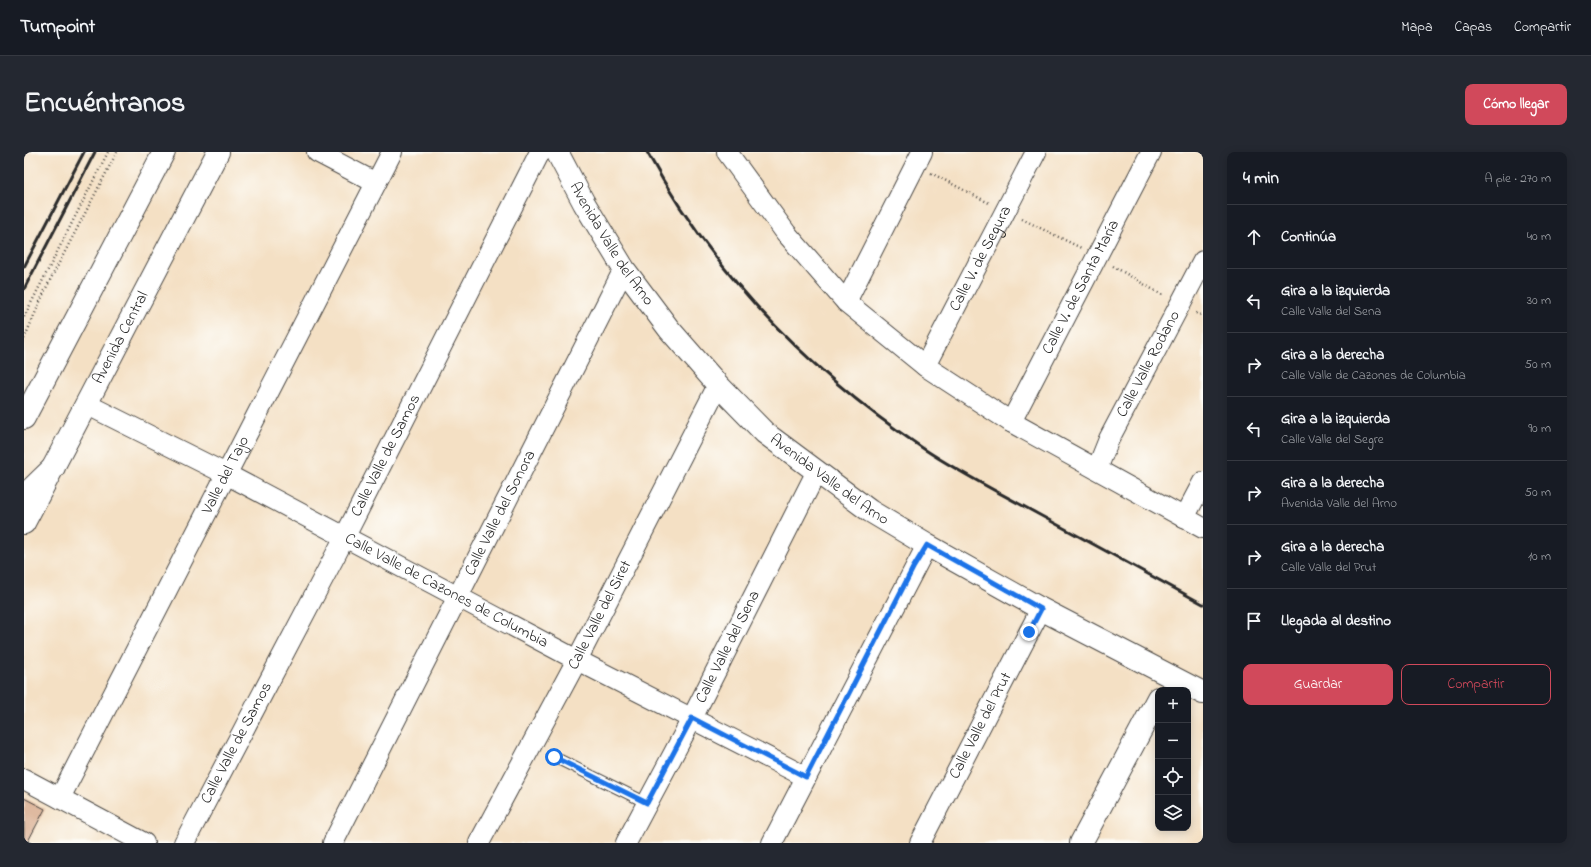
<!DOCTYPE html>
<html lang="es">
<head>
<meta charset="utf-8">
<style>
  :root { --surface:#171b24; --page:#242831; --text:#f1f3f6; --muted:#9ea1a6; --line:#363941; --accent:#d1495b }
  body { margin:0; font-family:"Indie Flower",sans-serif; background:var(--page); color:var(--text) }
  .controls { position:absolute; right:12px; bottom:12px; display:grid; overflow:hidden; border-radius:8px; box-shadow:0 2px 10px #0003 }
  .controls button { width:36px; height:36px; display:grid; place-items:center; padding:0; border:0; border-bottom:1px solid var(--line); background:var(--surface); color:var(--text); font:20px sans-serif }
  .stop { position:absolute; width:12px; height:12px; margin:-9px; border:3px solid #1a73e8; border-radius:50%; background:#fff }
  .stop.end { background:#1a73e8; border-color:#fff; box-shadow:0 1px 4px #0008 }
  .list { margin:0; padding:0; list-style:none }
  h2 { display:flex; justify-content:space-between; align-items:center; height:52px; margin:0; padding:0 16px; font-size:17px }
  h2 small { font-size:13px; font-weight:400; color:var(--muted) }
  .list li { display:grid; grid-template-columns:26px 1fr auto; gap:12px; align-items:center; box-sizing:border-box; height:64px; padding:0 16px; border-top:1px solid var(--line) }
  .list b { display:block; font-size:15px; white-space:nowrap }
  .list p { margin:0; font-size:13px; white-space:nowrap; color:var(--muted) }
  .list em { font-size:13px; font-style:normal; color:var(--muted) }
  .actions { display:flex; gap:8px; padding:12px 16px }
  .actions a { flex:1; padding:9px 0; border:1px solid var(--accent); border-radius:8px; text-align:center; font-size:14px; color:var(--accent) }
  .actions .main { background:var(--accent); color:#fff }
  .icon { flex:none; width:22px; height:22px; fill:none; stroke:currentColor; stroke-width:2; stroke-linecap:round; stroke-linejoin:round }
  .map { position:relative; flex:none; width:1179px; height:691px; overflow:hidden; border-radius:8px }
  header { display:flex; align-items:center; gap:24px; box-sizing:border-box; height:56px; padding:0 20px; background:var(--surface); border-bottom:1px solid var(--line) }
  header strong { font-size:19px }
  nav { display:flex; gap:22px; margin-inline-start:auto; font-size:14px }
  .intro { display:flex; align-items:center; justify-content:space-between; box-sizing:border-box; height:96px; padding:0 24px }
  h1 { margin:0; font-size:28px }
  .button { padding:10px 18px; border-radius:8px; background:var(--accent); color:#fff; font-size:14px; font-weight:700 }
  main { display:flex; gap:24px; padding:0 24px }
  aside { flex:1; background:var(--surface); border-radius:8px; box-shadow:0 2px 10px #0003 }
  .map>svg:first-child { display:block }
  .building { fill:#d7a889 }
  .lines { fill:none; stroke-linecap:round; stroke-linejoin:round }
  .lane-casing { stroke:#494642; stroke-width:12 }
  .street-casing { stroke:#494642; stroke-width:22 }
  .secondary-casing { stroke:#494642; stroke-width:24 }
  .highway-casing { stroke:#494642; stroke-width:24 }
  .path { stroke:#494642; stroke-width:2.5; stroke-dasharray:1 3; stroke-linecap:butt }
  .lane { stroke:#fff; stroke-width:10 }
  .street { stroke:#fff; stroke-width:20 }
  .secondary { stroke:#fff; stroke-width:22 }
  .highway { stroke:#fff; stroke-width:22 }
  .rail { stroke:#2b2b2b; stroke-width:3 }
  .route { stroke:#1a73e8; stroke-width:5 }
  .labels { text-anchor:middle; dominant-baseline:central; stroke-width:3; stroke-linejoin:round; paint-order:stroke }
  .street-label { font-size:16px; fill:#2b2b2b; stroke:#fdfcf7 }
</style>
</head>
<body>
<header>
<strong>Turnpoint</strong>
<nav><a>Mapa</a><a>Capas</a><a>Compartir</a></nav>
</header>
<div class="intro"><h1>Encuéntranos</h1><a class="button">Cómo llegar</a></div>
<main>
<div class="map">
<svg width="1179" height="691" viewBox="0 0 1179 691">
  <rect width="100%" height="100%" fill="#fdfcf7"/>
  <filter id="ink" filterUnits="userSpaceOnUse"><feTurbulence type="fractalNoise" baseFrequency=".025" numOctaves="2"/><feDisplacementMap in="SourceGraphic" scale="8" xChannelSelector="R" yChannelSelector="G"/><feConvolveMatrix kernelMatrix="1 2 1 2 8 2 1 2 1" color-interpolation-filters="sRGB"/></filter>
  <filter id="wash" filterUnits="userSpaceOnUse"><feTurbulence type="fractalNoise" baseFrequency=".012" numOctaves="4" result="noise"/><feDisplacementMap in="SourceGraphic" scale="16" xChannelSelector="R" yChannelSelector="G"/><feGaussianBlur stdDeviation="0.9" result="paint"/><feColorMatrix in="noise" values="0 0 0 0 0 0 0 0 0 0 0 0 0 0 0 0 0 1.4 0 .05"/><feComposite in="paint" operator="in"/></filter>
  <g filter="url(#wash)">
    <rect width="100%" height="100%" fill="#f4e0c4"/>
    <g id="blocks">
      <polygon class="building" points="0,646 21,657 3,691 0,691"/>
    </g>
  </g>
  <g filter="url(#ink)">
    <use href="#blocks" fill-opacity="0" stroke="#494642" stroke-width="1"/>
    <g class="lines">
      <defs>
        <polyline id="lane" points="530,605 623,651"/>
        <g id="street">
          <polyline points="293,0 352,31"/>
          <polyline points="703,0 762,81 822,150 901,214 987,270 1179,376"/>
          <polyline points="822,150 898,0"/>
          <path id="s1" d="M901,214l111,-214"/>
          <path id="s2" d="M62,252l140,70 351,186 229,117"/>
          <path id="s3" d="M987,270l140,-270"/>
          <path id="s4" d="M1073,317l12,-30 94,-178"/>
          <polyline points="1160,366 1179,330"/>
          <polyline points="0,627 120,691"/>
          <path id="s5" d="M36,646l332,-646"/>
          <path id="s6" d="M160,691l153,-291 203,-400"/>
          <path id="s7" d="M309,691l291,-574"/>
          <path id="s8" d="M455,691l98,-183 141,-275"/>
          <path id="s9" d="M602,691l58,-109 133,-263"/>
          <polyline points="748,691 903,393"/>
          <path id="s10" d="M896,691l121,-234"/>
        </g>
        <g id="secondary">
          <path id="s11" d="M533,0l27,51 40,66 45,60 49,56 47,48 105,78 57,34 114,64 162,84"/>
          <path id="s12" d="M0,371l194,-371"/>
          <polyline points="1057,691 1134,546"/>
        </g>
        <g id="highway">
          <polyline points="0,266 140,0"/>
          <polyline points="0,344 30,315"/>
        </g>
      </defs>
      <use href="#lane" class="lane-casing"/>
      <use href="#street" class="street-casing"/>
      <use href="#secondary" class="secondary-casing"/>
      <use href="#highway" class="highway-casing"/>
      <g class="path">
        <polyline points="907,21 965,51"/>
        <polyline points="998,67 1057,96"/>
        <polyline points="1089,114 1140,144"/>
        <polyline points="1172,161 1179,164"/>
        <polyline points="0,165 84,0"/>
        <polyline points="0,187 22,136 93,0"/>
      </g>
      <use href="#lane" class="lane"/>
      <use href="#street" class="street"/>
      <use href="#secondary" class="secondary"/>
      <use href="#highway" class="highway"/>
      <g class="rail">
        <path d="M623,0c66,121 162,220 277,297 36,24 74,43 112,64 55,30 111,60 167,91"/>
        <polyline points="0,115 60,0"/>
        <polyline points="0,137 71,0"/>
      </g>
    </g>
  </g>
  <g class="lines" filter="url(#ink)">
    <polyline class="route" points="530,605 623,651 668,566 782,625 889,416 903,393 1017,457 1005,480"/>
  </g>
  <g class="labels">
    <g class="street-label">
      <text stroke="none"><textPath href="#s11" startOffset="107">Avenida Valle del Arno</textPath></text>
      <text stroke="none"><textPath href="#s1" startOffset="121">Calle V. de Segura</textPath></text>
      <text stroke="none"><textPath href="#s3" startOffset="152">Calle V. de Santa María</textPath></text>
      <text stroke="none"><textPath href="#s12" startOffset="209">Avenida Central</textPath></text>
      <text stroke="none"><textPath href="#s4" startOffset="117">Calle Valle Rodano</textPath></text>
      <text stroke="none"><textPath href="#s6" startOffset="437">Calle Valle de Samos</textPath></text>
      <text stroke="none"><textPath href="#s5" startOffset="363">Valle del Tajo</textPath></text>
      <text stroke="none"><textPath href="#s11" startOffset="431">Avenida Valle del Arno</textPath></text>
      <text stroke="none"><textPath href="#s7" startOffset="370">Calle Valle del Sonora</textPath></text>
      <text stroke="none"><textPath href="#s2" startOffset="406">Calle Valle de Cazones de Columbia</textPath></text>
      <text stroke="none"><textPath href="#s8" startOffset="258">Calle Valle del Siret</textPath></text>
      <text stroke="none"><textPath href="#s9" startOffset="221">Calle Valle del Sena</textPath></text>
      <text stroke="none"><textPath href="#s10" startOffset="132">Calle Valle del Prut</textPath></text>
      <text stroke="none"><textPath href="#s6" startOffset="113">Calle Valle de Samos</textPath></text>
    </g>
  </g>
</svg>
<div class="controls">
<button>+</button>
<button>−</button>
<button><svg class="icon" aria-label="locate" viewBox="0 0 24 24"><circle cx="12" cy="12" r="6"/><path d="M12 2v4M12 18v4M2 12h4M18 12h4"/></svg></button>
<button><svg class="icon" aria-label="layers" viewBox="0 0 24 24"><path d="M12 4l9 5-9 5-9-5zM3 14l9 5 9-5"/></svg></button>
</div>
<div class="stop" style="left:530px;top:605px"></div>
<div class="stop end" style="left:1005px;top:480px"></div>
</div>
<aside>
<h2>4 min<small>A pie · 270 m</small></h2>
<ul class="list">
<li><svg class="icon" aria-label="ahead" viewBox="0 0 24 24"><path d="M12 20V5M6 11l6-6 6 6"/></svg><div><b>Continúa</b></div><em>40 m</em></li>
<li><svg class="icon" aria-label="left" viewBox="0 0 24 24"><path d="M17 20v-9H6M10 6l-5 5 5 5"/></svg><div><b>Gira a la izquierda</b><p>Calle Valle del Sena</p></div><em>30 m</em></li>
<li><svg class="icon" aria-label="right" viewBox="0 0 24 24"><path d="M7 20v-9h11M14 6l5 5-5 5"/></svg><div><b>Gira a la derecha</b><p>Calle Valle de Cazones de Columbia</p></div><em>50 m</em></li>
<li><svg class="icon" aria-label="left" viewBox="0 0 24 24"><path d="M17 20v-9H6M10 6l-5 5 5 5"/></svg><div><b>Gira a la izquierda</b><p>Calle Valle del Segre</p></div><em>90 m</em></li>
<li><svg class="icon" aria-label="right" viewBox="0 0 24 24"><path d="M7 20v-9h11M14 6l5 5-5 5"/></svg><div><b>Gira a la derecha</b><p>Avenida Valle del Arno</p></div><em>50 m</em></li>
<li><svg class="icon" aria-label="right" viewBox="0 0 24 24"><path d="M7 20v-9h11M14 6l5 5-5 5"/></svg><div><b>Gira a la derecha</b><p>Calle Valle del Prut</p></div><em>10 m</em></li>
<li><svg class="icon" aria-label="arrive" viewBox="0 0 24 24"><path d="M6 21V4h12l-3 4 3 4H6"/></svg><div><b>Llegada al destino</b></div></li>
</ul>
<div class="actions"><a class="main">Guardar</a><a>Compartir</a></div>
</aside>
</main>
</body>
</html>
